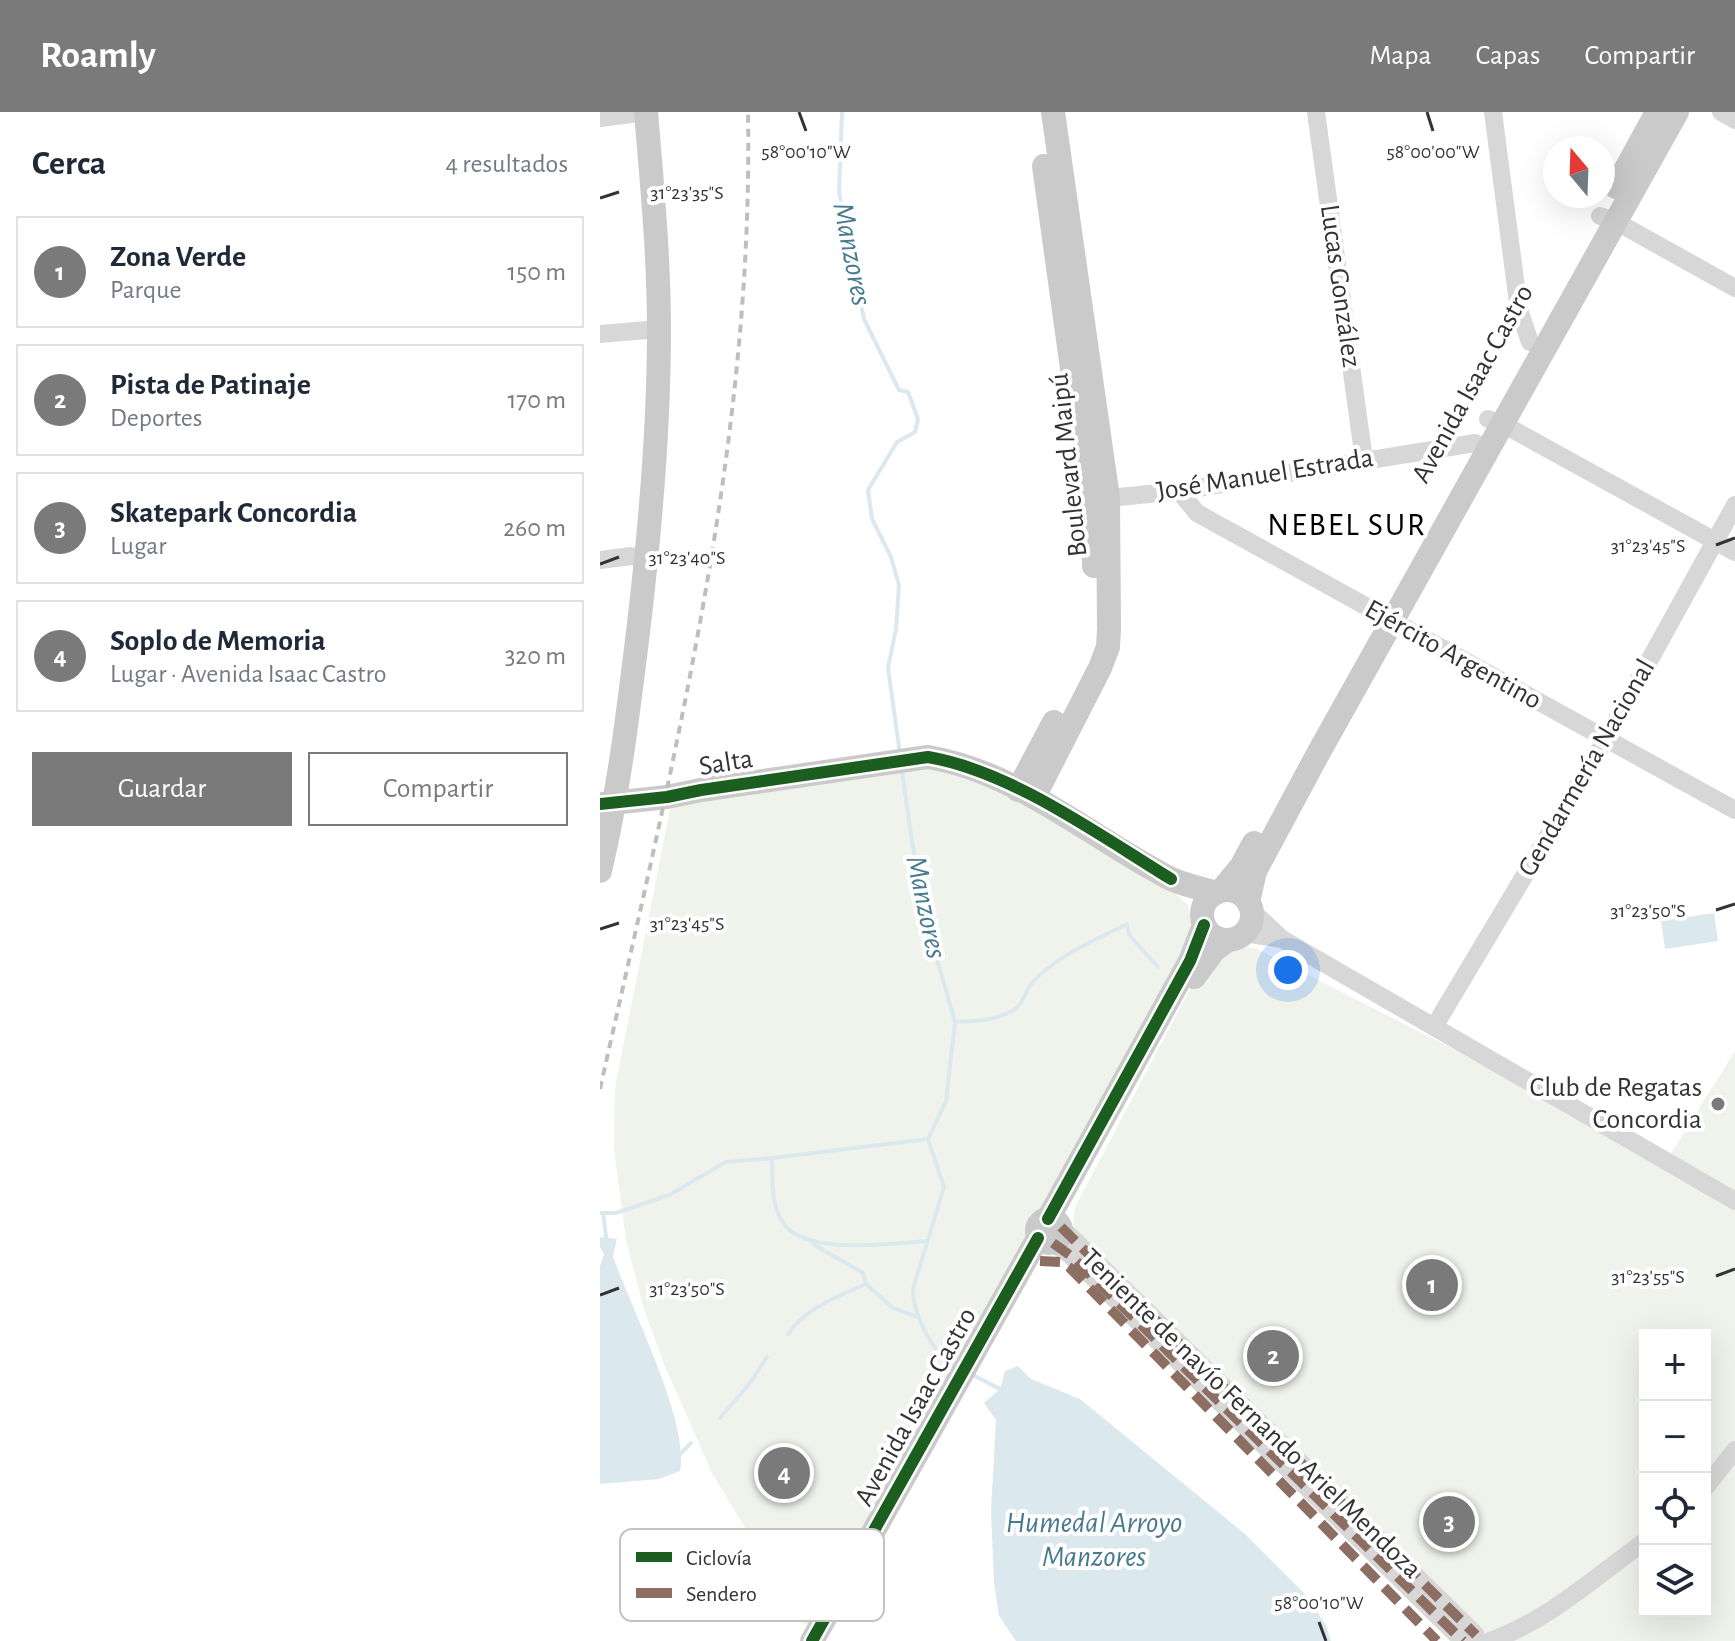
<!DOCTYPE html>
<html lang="es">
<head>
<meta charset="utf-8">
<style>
  :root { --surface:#fff; --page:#f6f6f7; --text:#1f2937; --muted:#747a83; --line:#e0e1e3; --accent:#7a7a7a }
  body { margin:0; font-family:"Alegreya Sans",sans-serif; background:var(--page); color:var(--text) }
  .controls { position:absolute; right:24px; bottom:24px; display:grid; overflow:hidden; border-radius:0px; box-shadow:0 8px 32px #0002 }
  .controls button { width:72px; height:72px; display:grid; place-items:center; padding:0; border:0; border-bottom:2px solid var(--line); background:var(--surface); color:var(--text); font:40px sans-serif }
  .compass { position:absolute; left:943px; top:24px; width:72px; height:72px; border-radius:50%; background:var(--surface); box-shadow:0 8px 32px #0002; rotate:341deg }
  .you { position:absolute; left:688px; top:858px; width:28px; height:28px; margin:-20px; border:6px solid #fff; border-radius:50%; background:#1a73e8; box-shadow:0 0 0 12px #1a73e833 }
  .badge { display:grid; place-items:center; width:52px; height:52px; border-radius:50%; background:var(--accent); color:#fff; font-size:26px; font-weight:700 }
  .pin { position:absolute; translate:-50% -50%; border:4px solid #fff; box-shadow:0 2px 8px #0006 }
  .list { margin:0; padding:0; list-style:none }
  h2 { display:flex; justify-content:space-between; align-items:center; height:104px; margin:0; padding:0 32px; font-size:34px }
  h2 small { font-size:26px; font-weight:400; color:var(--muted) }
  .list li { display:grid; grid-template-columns:52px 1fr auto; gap:24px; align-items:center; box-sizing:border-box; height:112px; margin:0 16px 16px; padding:0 16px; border:2px solid var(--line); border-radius:0px }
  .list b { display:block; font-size:30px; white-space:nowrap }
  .list p { margin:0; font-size:26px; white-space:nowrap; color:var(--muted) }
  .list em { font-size:26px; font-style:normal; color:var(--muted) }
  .actions { display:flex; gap:16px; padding:24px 32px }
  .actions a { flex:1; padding:18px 0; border:2px solid var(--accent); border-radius:0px; text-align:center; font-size:28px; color:var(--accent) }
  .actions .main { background:var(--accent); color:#fff }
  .icon { flex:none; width:44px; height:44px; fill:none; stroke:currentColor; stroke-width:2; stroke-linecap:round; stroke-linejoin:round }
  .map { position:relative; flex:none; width:1135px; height:1529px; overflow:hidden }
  header { display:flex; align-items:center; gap:48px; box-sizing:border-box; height:112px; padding:0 40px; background:var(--accent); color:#fff }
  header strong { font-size:38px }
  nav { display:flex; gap:44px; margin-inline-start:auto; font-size:28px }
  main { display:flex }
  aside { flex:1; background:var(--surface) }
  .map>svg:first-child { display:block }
  .green { fill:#f0f3ec; fill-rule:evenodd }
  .water { fill:#dbe9ee }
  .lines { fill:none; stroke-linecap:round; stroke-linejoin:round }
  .stream { stroke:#dbe9ee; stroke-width:4 }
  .minor { stroke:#d7d7d7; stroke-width:18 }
  .major { stroke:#cacaca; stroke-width:24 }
  .rail { stroke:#bebebe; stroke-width:4; stroke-dasharray:8 6; stroke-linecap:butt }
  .quiet { stroke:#8d6e63; stroke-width:10; stroke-dasharray:20 10; stroke-linecap:butt }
  .cycleway-casing { stroke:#fff; stroke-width:17 }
  .cycleway { stroke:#1b5e20; stroke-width:12 }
  .ticks { fill:none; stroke:#333; stroke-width:3 }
  .poi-dot { fill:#7a7a7a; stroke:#fff; stroke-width:3 }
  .labels { text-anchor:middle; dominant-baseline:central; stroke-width:8; stroke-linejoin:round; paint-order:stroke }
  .street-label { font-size:28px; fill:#333; stroke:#fff }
  .poi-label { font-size:28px; fill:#333; stroke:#fff; text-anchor:end }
  .water-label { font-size:30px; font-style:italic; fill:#467a8f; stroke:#fff }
  .quarter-label { font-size:32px; letter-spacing:2px; fill:#000; stroke:#fff }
  .key { fill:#fff; stroke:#c2c2c2; stroke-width:2 }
  .key-label { font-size:22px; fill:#333 }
  .ticks-label { font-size:20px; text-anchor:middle; fill:#333; stroke:#fff; stroke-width:8; stroke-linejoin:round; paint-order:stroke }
</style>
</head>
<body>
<header>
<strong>Roamly</strong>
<nav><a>Mapa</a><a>Capas</a><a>Compartir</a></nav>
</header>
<main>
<aside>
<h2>Cerca<small>4 resultados</small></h2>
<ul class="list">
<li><span class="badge">1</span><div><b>Zona Verde</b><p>Parque</p></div><em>150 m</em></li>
<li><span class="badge">2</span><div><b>Pista de Patinaje</b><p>Deportes</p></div><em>170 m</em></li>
<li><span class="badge">3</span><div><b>Skatepark Concordia</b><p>Lugar</p></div><em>260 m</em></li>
<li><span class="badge">4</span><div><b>Soplo de Memoria</b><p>Lugar · Avenida Isaac Castro</p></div><em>320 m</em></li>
</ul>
<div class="actions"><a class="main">Guardar</a><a>Compartir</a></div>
</aside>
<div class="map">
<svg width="1135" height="1529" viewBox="0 0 1135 1529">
  <rect width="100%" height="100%" fill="#fff"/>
  <g class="green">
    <polygon points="340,656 358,659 428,692 571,778 588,793 593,819 443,1098 431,1108 429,1122 210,1511 204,1513 112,1361 64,1252 44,1197 26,1128 14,1038 15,976 71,692"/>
    <path d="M632,834l25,3 411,209 67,-107v590h-241l-415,-406 -6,-13 2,-15 124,-235zM1045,1223h60v276h-60z"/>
  </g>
  <g class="water">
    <polygon points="1114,801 1118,829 1065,837 1061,809"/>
    <path d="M0,1125l17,2 -4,17c18,53 77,165 67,215l-21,8 -59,5v-218l4,-12 -4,-7z"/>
    <polygon points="418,1254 431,1267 480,1287 645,1422 704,1481 726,1513 731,1529 416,1529 399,1504 394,1471 391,1398 396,1308 384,1291 400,1277 405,1259"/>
  </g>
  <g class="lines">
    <g class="stream">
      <polyline points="242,0 239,80 264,207 299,278 308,280 318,307 315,320 297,330 268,378 272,407 291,445 299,473 296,517 288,556 300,642"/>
      <path d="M302,659l10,71 19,96 24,84 -9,79 -18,38 16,48 -31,102c0,27 21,67 44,79"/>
      <path d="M355,910c22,-1 42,-1 60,-13 9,-6 10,-18 17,-26 24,-27 63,-43 95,-59l2,11 29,32"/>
      <polyline points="172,1046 328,1027"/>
      <path d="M0,1101h16l53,-18 57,-33 46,-4c1,22 -2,47 12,66 23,32 108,19 143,17"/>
      <polyline points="3,1101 7,1131"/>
      <polyline points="213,1132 263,1161 266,1172"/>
      <path d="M188,1222c17,-26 51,-38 78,-50l27,24 25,9"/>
      <polyline points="373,1263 400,1277 402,1281"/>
      <polyline points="120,1306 150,1271 167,1245"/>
      <polyline points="80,1342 91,1331"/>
    </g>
    <g class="minor">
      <polyline points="716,0 764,348"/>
      <polyline points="893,0 919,198 930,230"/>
      <polyline points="1121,0 1135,8"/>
      <polyline points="0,6 46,0"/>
      <polyline points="1000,104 1015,109 1135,176"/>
      <polyline points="0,222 59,217"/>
      <polyline points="888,307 901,311 1135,440"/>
      <polyline points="579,379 597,401 1135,698"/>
      <polyline points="499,387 579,379 875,331 887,336"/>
      <polyline points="0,448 31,444 46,447"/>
      <polyline points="652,799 682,827 1135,1089"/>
      <polyline points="644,821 682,827"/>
      <polyline points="834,915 1006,627 1135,393"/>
      <polyline points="461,1115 876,1523"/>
      <polyline points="453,1131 471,1144 863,1529"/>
      <polyline points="1105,1376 1135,1338"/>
      <path d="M890,1529c57,-20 107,-65 155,-100"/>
    </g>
    <g class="major">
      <polyline points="444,54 492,401 494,454"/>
      <polyline points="1016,75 1057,0"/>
      <polyline points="418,678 454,610"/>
      <polyline points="434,685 500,556 508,535 509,517 508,386 453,0"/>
      <path d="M3,692l64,-7 34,-7 227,-33c90,15 162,80 241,121 14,7 32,10 47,15"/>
      <path d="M0,759c19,-81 28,-157 38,-239 12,-100 21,-202 21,-302 0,-73 -7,-146 -13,-218"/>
      <circle cx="627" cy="803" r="25"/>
      <polyline points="621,779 641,755 654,731"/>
      <polyline points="648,790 655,759 719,640 1077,0"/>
      <polyline points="594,865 614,838 628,828"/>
      <circle cx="449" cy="1119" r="12"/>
      <polyline points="448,1107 590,849 604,813"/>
      <polyline points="212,1529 438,1126"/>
    </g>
    <path class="rail" d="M0,977c72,-322 154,-645 148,-977"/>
    <g class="quiet">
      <polyline points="461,1115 876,1523"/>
      <polyline points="453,1131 471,1144 863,1529"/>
      <polyline points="440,1149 462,1150 469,1155 837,1529"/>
    </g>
    <defs>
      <g id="cycleway">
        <path d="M0,692l67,-7 34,-7 227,-33c83,14 171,78 243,122"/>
        <polyline points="448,1107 590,849 604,813"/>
        <polyline points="212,1529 438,1126"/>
      </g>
    </defs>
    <use href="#cycleway" class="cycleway-casing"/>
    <use href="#cycleway" class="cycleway"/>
  </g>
  <path class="ticks" d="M199,0l7,19M827,0l6,19M0,86l19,-6M1116,433l19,-7M0,452l19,-7M1116,798l19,-6M0,817l19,-6M1116,1164l19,-7M0,1183l19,-7M719,1510l7,19"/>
  <circle class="poi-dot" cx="1118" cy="992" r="8"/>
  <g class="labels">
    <g class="street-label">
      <text transform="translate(740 174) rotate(82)">Lucas González</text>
      <text transform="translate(873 272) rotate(-61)">Avenida Isaac Castro</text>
      <text transform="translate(469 353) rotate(-96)">Boulevard Maipú</text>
      <text transform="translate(665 363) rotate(-9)">José Manuel Estrada</text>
      <text transform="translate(853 543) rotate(29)">Ejército Argentino</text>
      <text transform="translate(126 651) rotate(-9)">Salta</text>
      <text transform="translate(987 656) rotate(-60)">Gendarmería Nacional</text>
      <text transform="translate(316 1295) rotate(-61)">Avenida Isaac Castro</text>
      <text transform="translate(651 1302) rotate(44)">Teniente de navío Fernando Ariel Mendoza</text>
    </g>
    <g class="poi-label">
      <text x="1102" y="976">Club de Regatas<tspan x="1102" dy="32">Concordia</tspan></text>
    </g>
    <g class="water-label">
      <text transform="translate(252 142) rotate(79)">Manzores</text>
      <text transform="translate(326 795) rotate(78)">Manzores</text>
      <text x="494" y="1411">Humedal Arroyo<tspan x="494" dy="34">Manzores</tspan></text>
    </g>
    <g class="quarter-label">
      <text x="747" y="413">NEBEL SUR</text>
    </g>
  </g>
  <rect x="20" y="1417" width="264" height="92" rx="12" class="key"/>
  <rect x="36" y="1440" width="36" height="10" fill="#1b5e20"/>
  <rect x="36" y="1476" width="36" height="10" fill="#8d6e63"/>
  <g class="key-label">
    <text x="86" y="1453">Ciclovía</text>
    <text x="86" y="1489">Sendero</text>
  </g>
  <g class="ticks-label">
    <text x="206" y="46">58°00'10"W</text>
    <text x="833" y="46">58°00'00"W</text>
    <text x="87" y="87">31°23'35"S</text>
    <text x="1048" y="440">31°23'45"S</text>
    <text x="87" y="452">31°23'40"S</text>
    <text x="1048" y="805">31°23'50"S</text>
    <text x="87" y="818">31°23'45"S</text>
    <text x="1048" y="1171">31°23'55"S</text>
    <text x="87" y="1183">31°23'50"S</text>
    <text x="719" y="1497">58°00'10"W</text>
  </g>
</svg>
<div class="controls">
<button>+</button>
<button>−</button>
<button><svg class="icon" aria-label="locate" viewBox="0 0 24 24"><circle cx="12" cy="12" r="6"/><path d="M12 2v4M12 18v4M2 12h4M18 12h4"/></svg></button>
<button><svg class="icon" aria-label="layers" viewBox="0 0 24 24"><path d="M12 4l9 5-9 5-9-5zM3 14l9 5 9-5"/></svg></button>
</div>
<svg class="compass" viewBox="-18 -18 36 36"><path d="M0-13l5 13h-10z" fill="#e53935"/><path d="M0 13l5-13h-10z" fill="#747a83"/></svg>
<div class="you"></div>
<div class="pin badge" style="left:832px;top:1173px">1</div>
<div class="pin badge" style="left:673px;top:1244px">2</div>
<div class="pin badge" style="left:849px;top:1410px">3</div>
<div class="pin badge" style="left:184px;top:1361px">4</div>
</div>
</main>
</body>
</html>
